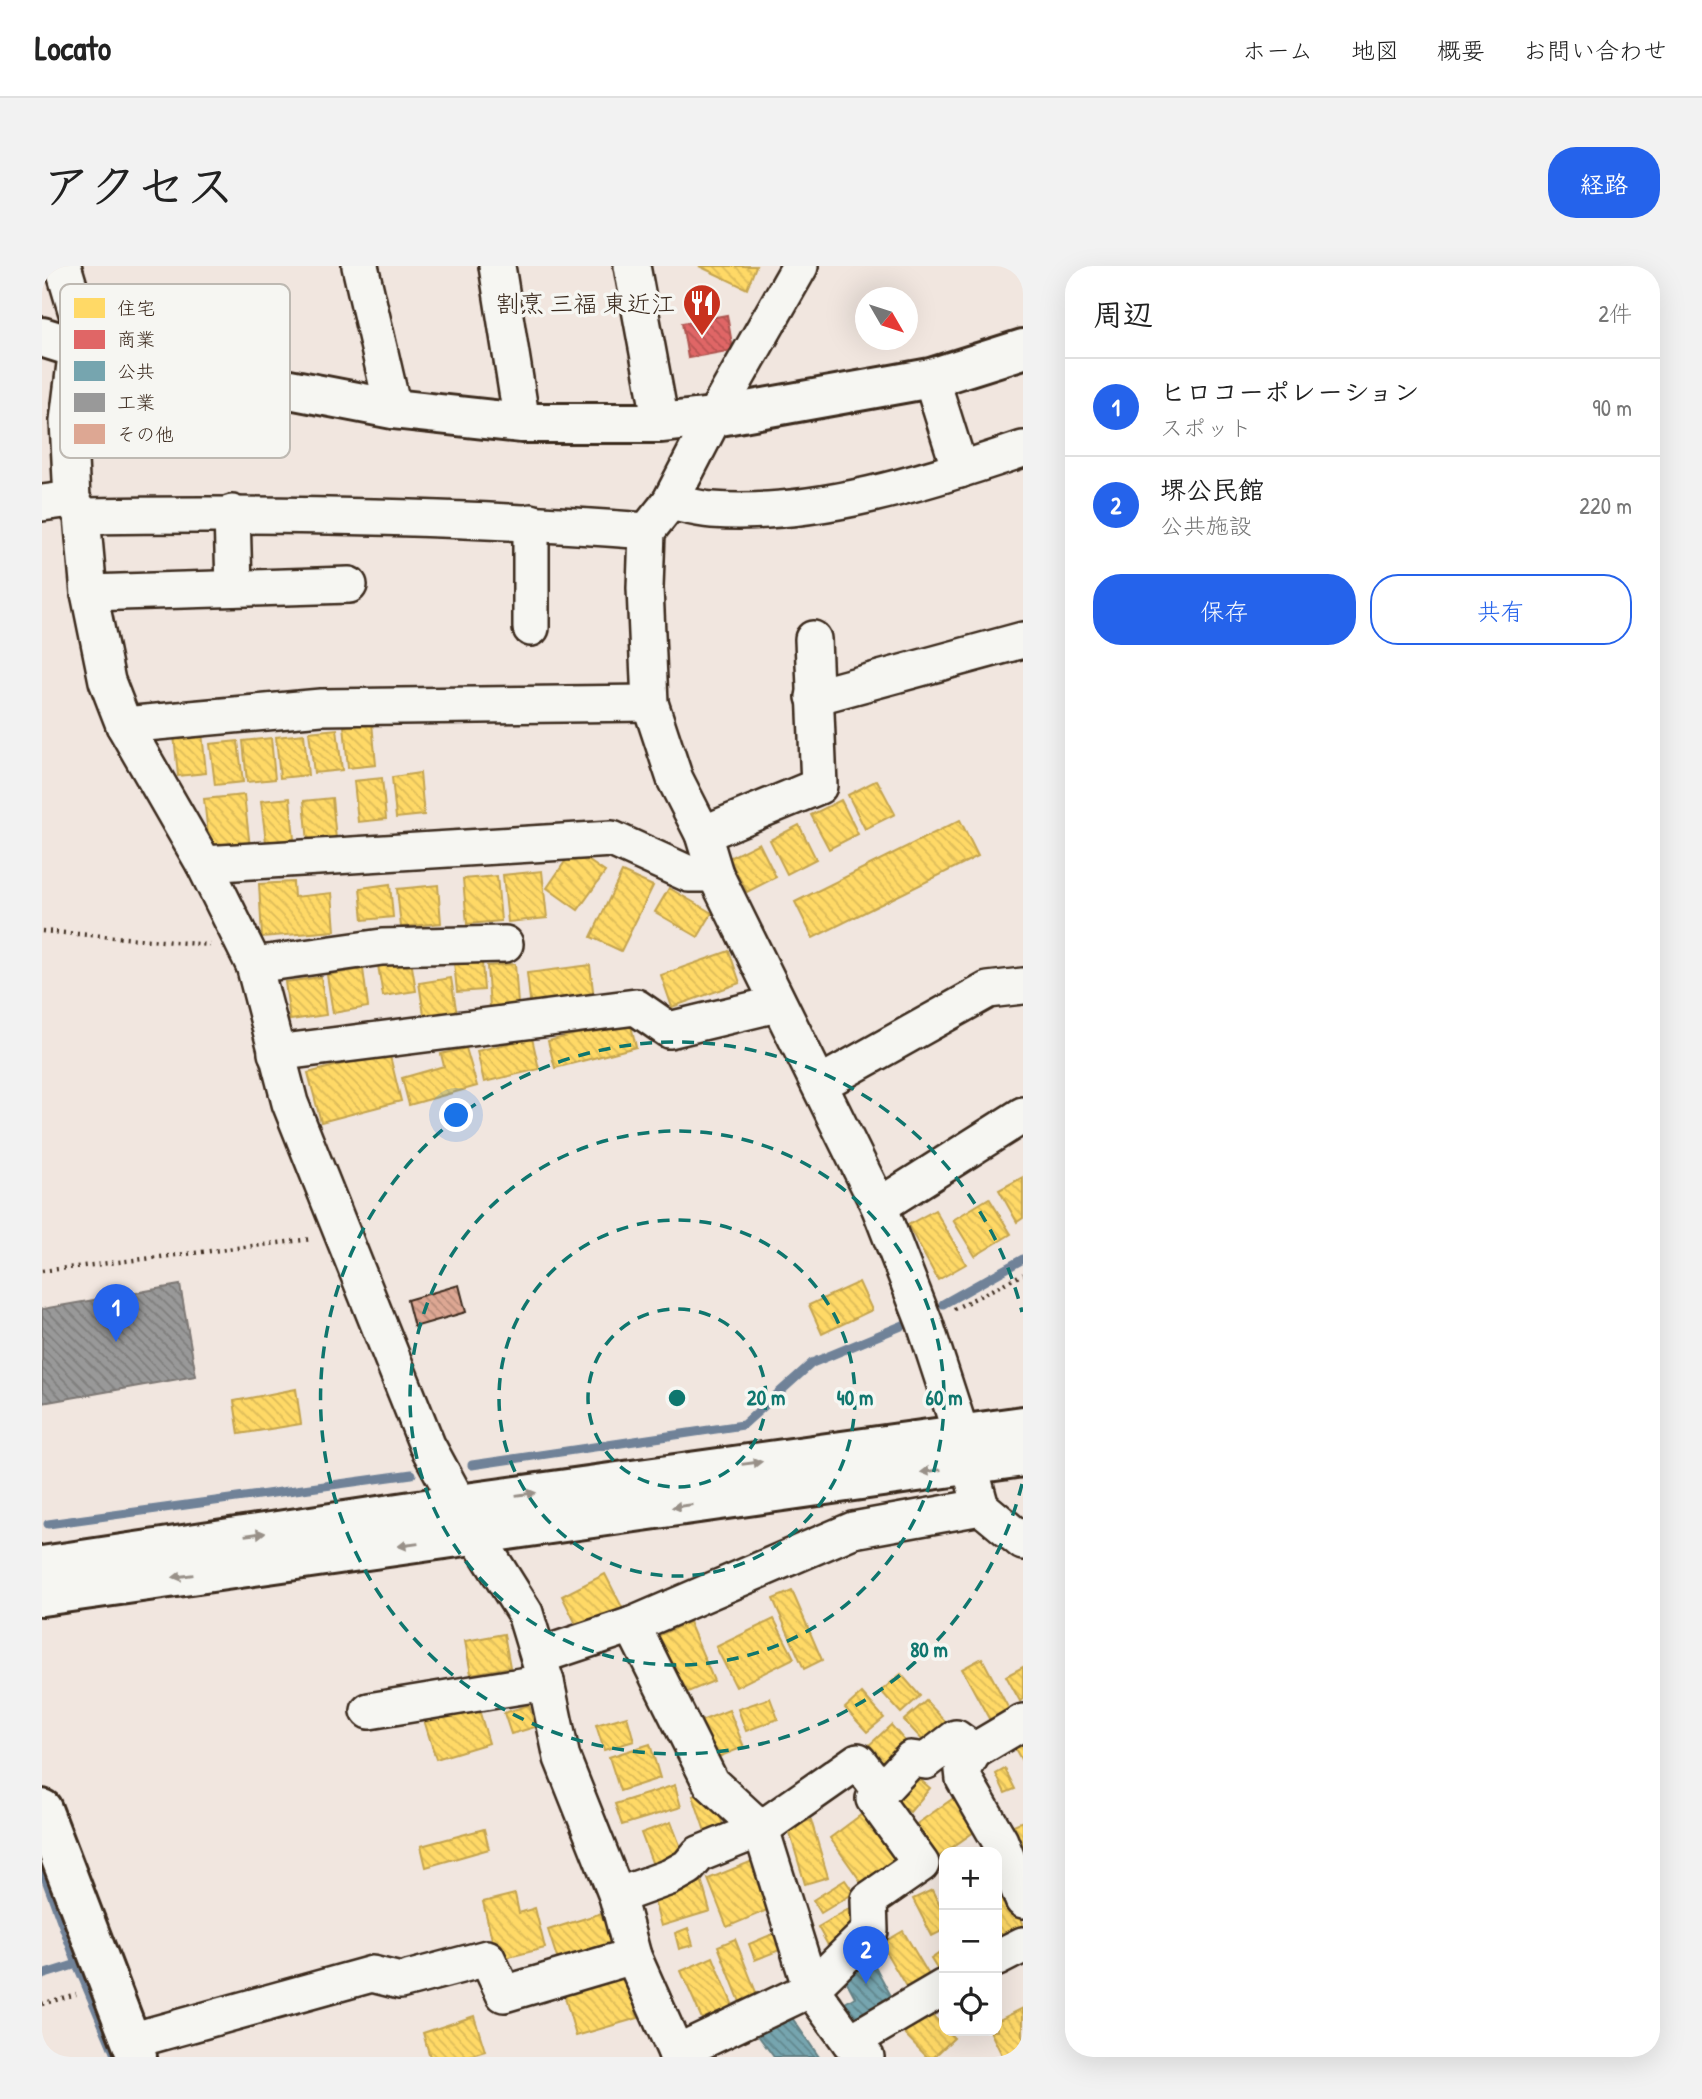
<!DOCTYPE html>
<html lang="ja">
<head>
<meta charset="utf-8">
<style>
  :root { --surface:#fff; --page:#f2f2f2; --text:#222; --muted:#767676; --line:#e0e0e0; --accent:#2563eb }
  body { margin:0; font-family:"Patrick Hand","Klee One",sans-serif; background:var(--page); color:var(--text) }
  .controls { position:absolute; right:21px; bottom:21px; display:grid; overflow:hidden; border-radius:14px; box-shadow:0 7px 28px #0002 }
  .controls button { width:63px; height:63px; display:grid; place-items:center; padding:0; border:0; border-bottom:2px solid var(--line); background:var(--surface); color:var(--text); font:35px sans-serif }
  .compass { position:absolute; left:813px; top:21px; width:63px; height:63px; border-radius:50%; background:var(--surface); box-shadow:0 7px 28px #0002; rotate:129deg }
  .you { position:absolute; left:415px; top:850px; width:24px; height:24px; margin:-18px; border:5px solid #fff; border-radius:50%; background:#1a73e8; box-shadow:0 0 0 10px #1a73e833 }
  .badge { display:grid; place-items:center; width:46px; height:46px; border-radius:50%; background:var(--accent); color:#fff; font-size:23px; font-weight:700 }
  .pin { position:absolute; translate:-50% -58px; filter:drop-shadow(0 2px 4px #0008) }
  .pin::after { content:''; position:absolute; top:37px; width:24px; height:21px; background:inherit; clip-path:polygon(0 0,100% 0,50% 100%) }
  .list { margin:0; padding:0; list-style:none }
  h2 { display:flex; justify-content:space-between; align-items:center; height:91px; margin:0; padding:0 28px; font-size:30px }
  h2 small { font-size:23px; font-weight:400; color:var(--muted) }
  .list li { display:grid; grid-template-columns:46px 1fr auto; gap:21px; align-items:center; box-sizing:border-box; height:98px; padding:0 28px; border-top:2px solid var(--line) }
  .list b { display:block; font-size:26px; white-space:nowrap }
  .list p { margin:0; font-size:23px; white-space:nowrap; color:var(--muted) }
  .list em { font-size:23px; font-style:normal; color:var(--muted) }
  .actions { display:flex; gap:14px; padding:21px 28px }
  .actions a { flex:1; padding:16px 0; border:2px solid var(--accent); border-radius:28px; text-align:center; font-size:24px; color:var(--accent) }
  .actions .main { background:var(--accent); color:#fff }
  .icon { flex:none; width:38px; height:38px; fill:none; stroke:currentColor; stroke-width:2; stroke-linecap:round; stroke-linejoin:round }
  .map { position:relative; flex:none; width:981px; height:1791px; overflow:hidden; border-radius:28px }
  header { display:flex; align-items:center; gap:42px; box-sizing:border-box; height:98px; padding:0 35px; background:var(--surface); border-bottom:2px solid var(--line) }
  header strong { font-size:33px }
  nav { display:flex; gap:38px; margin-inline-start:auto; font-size:24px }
  .intro { display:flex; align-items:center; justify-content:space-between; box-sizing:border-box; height:168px; padding:0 42px }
  h1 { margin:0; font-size:49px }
  .button { padding:18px 32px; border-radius:28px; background:var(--accent); color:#fff; font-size:24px; font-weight:700 }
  main { display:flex; gap:42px; padding:0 42px }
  aside { flex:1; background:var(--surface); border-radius:28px; box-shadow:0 7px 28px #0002 }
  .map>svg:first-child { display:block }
  .homes { fill:url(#homes-back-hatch); stroke:#c4a450; stroke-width:2 }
  .shops { fill:url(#shops-back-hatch); stroke:#ae5450; stroke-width:2 }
  .public { fill:url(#public-back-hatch); stroke:#648084; stroke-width:2 }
  .industry { fill:url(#industry-back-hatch); stroke:#7d7874; stroke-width:2 }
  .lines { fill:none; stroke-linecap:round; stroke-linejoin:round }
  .stream { stroke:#6f8298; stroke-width:9 }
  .building { fill:url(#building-back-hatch); stroke:#3b2a1e; stroke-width:2 }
  .street-casing { stroke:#3b2a1e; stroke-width:40 }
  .secondary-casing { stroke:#3b2a1e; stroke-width:44 }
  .path { stroke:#3b2a1e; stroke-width:4.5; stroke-dasharray:2 5; stroke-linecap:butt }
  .street { stroke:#f6f6f2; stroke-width:35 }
  .secondary { stroke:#f6f6f2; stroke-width:38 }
  .oneway { fill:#989088 }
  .ring { fill:none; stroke:#0f766e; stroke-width:3.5; stroke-dasharray:12 9 }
  .labels { text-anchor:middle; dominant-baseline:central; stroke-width:7; stroke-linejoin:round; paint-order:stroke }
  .poi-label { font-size:24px; fill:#3b2a1e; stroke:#f6f6f2; text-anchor:end }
  .key { fill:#f6f6f2; stroke:#beb9b2; stroke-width:2 }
  .key-label { font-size:19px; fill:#3b2a1e }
  .centre { fill:#0f766e; stroke:#f6f6f2; stroke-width:3.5 }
  .ring-label { font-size:21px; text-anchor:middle; font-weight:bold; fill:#0f766e; stroke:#f6f6f2; stroke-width:7; stroke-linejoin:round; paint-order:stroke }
</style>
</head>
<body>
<header>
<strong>Locato</strong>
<nav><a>ホーム</a><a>地図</a><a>概要</a><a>お問い合わせ</a></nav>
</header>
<div class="intro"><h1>アクセス</h1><a class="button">経路</a></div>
<main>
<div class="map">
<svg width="981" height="1791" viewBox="0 0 981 1791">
  <defs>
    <pattern id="homes-back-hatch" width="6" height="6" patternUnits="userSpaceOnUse" patternTransform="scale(1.75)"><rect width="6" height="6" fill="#ffd966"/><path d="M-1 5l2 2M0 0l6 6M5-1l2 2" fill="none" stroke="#dbba58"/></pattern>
    <pattern id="shops-back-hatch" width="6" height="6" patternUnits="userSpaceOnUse" patternTransform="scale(1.75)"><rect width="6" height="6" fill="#e06666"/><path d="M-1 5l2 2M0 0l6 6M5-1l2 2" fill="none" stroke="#b75453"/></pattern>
    <pattern id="public-back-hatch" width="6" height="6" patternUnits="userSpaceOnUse" patternTransform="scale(1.75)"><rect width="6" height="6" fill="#76a5af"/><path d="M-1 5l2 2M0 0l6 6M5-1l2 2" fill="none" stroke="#62878e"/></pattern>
    <pattern id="industry-back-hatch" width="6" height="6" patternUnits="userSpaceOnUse" patternTransform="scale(1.75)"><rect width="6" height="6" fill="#999"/><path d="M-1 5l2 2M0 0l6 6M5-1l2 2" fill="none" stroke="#7e7d7c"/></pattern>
    <pattern id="building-back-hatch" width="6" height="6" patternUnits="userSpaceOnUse" patternTransform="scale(1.75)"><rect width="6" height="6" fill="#dda793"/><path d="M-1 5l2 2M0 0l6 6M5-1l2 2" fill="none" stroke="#b48877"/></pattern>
  </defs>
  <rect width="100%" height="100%" fill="#f1e6df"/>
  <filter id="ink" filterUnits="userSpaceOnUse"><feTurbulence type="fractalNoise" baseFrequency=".0143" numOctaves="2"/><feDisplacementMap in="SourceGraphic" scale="14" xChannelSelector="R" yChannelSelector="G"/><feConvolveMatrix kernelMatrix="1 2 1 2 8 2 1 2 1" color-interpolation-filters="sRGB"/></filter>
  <g filter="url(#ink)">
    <g class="homes">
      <polygon points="657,0 714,0 705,23"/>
      <polygon points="330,457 334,499 306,502 302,460"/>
      <polygon points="295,463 300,504 272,507 267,466"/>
      <polygon points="160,466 164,507 136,510 132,469"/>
      <polygon points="262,468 266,509 238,512 234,471"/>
      <polygon points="229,472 233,513 205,516 201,475"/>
      <polygon points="196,475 201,516 173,519 168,478"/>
      <polygon points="378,507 382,549 354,552 350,511"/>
      <polygon points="340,512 344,553 316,556 312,515"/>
      <polygon points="835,514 853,548 823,563 806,529"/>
      <polygon points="202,529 208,581 168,586 162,533"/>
      <polygon points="248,532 252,573 224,576 219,535"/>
      <polygon points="290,532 294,573 266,576 262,535"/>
      <polygon points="799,534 816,568 787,583 769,549"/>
      <polygon points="918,554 936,590 771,672 753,636"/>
      <polygon points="757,559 774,593 745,608 728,574"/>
      <polygon points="717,577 734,611 705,626 687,592"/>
      <polygon points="531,584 563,606 536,644 505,622"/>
      <polygon points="500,605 505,652 466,656 461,609"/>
      <polygon points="580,606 611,620 579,685 549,671"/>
      <polygon points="455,610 459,655 425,658 421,613"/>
      <polygon points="251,616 252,631 290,627 293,665 220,671 217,618"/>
      <polygon points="348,618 351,651 321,654 318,622"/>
      <polygon points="396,619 399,657 359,661 355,623"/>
      <polygon points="627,622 670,647 656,671 613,646"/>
      <polygon points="439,683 442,724 415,726 411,686"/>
      <polygon points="687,685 698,717 630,741 619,709"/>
      <polygon points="368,688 374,725 341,730 335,693"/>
      <polygon points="473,698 476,738 448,741 445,700"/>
      <polygon points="548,699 552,733 489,742 485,707"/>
      <polygon points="321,703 326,741 291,747 285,709"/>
      <polygon points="279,711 284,749 248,754 243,716"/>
      <polygon points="409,712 415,749 383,755 377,717"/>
      <polygon points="588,755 594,781 513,802 506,775"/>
      <polygon points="490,772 497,803 442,816 435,785"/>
      <polygon points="424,782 435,820 367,839 360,812 402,800 399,788"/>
      <polygon points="347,786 359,835 279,856 266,807"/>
      <polygon points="981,911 981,952 975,956 957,924"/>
      <polygon points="947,932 969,968 933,990 911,954"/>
      <polygon points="893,944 924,998 896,1014 866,959"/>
      <polygon points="817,1016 830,1044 780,1068 767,1039"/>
      <polygon points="254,1123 259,1158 197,1168 192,1135"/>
      <polygon points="563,1308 581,1343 538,1366 520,1330"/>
      <polygon points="750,1325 780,1394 762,1403 731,1333"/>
      <polygon points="732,1353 752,1392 694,1421 674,1381"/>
      <polygon points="647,1356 672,1415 634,1431 609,1373"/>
      <polygon points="462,1368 468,1401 429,1408 423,1375"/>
      <polygon points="940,1392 969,1447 950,1458 920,1403"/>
      <polygon points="981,1401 981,1433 978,1435 964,1410"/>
      <polygon points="859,1408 878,1430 859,1447 839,1425"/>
      <polygon points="820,1427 842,1452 825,1466 803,1442"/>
      <polygon points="728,1432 736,1453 704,1465 696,1443"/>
      <polygon points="884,1435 906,1458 884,1478 862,1454"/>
      <polygon points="435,1437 447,1477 394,1493 382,1454"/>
      <polygon points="487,1439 493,1461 469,1468 462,1447"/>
      <polygon points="687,1444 702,1481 671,1493 656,1456"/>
      <polygon points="585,1450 592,1475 562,1484 554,1459"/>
      <polygon points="849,1459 868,1481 844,1503 825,1481"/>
      <polygon points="981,1474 981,1497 971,1479"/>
      <polygon points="608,1478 618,1512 578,1525 567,1491"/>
      <polygon points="963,1503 973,1523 963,1527 954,1508"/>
      <polygon points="875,1511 888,1522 868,1546 855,1535"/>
      <polygon points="633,1519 639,1541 580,1559 573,1538"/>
      <polygon points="669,1524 684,1568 666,1574 651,1530"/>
      <polygon points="916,1529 939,1561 892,1594 869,1562"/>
      <polygon points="827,1543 859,1588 820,1617 788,1572"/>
      <polygon points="769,1554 786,1611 763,1618 746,1561"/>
      <polygon points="981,1555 981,1588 969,1560"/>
      <polygon points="629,1556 641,1587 611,1599 599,1567"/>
      <polygon points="442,1563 447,1583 384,1601 379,1580"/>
      <polygon points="718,1592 737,1639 685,1661 666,1613"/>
      <polygon points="659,1613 668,1645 619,1660 610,1627"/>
      <polygon points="803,1614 812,1627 779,1647 771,1634"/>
      <polygon points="890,1624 902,1648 902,1664 890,1670 871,1633"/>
      <polygon points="473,1628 477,1647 493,1642 503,1682 455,1694 441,1636"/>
      <polygon points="966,1628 981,1657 981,1663 955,1677 955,1634"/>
      <polygon points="810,1641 821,1658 786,1679 776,1661"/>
      <polygon points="563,1646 574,1684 518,1701 506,1664"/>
      <polygon points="646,1662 651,1679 637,1683 633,1667"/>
      <polygon points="738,1665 745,1681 713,1694 707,1678"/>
      <polygon points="861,1665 891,1716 869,1729 839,1678"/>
      <polygon points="693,1673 715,1729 698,1736 676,1680"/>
      <polygon points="902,1684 902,1708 899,1709 889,1693"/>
      <polygon points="671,1691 691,1740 660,1753 639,1705"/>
      <polygon points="581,1703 596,1752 534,1770 520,1721"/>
      <polygon points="883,1742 902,1761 902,1765 905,1765 912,1772 892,1791 885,1791 859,1764"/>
      <polygon points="981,1742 981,1788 976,1791 961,1791 948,1765 955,1765 955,1755"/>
      <polygon points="432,1750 443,1785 424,1791 388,1791 381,1767"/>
    </g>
    <polygon class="shops" points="685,49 691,84 646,92 640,57"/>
    <g class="public">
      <polygon points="827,1689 855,1741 812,1765 798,1740 813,1731 799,1705"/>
      <polygon points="746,1746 777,1791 732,1791 715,1768"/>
    </g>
    <polygon class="industry" points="138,1019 154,1110 0,1137 0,1043"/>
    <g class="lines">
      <g class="stream">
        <polyline points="901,1038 981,993"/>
        <polyline points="430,1199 701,1159 770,1097 864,1058"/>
        <polyline points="6,1258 370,1208"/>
        <polyline points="0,1603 35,1698 74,1791"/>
        <polyline points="0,1709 35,1698"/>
      </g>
    </g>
    <polygon class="building" points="417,1019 424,1046 372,1061 365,1034"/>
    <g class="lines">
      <defs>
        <g id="street">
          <polyline points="21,0 38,57 26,155 30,233 40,250 47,327 65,415 82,459 162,598 212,699 248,837 385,1179 417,1238"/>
          <polyline points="318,0 351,143"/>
          <polyline points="455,0 480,157"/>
          <polyline points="590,0 619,157"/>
          <polyline points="758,0 672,151 628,236 605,265 603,322 608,437 633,513 661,568 673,608 837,940 883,1058 919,1168 939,1241 981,1276"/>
          <polyline points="889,112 918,204"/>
          <path d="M628,236c14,3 28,7 42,8 104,7 214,-28 311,-61"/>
          <polyline points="0,237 30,233"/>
          <polyline points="190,247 192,322"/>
          <path d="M40,250c189,-3 377,0 565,15"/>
          <polyline points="47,327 307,319"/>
          <polyline points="489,362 489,256"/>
          <polyline points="772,431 981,374"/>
          <polyline points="82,459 279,441 608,437"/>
          <polyline points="661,568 777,520 771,373"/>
          <polyline points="162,598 570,573 647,608 673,608"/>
          <polyline points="212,699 340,681 463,678"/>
          <polyline points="234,787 594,741 627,764 735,738"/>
          <polyline points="778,818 946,724 981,720"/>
          <polyline points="837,940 981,849"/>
          <polyline points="434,1269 483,1347 504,1416 520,1492 575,1630 591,1690 636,1791"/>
          <polyline points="590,1359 669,1517 719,1563 769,1723 808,1776 824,1791"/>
          <polyline points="497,1390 590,1359 811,1264 939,1241"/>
          <polyline points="327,1445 504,1416"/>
          <polyline points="932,1485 981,1456"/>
          <polyline points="839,1525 869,1493 884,1495 914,1472 932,1485 921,1504 922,1513 958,1575 981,1634"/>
          <polyline points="575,1630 628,1611 646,1601 657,1588 719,1563 816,1495 839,1525 832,1533 879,1598 827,1634 828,1665 769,1723 634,1787"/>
          <polyline points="955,1692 981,1679"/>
          <polyline points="88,1775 330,1708 358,1715 445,1692 462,1728 591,1690"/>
          <polyline points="808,1776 902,1721"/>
        </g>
        <g id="secondary">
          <polyline points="0,71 35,82 351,143 480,157 619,157 672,151 889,112 981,83"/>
          <polyline points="0,1300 417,1238 981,1160"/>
          <polyline points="0,1330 981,1191"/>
          <polyline points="0,1543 95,1791"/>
        </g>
      </defs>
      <use href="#street" class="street-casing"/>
      <use href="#secondary" class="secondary-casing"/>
      <g class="path">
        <polyline points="0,665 168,679"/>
        <polyline points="0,1005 270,973"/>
        <polyline points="912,1043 981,1008"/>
        <polyline points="0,1738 34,1728"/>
      </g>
      <use href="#street" class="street"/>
      <use href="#secondary" class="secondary"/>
    </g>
    <defs><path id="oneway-solid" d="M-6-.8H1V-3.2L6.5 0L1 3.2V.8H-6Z" transform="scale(1.75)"/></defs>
    <g class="oneway">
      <use href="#oneway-solid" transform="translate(710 1197) rotate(-8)"/>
      <use href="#oneway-solid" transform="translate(889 1205) rotate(172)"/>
      <use href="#oneway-solid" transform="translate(484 1228) rotate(-8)"/>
      <use href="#oneway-solid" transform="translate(640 1240) rotate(172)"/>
      <use href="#oneway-solid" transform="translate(213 1268) rotate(-8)"/>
      <use href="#oneway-solid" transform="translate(366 1279) rotate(172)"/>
      <use href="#oneway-solid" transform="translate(141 1310) rotate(172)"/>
    </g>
  </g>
  <g class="ring">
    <circle cx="635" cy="1132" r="89"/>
    <circle cx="635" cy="1132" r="178"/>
    <circle cx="635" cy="1132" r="267"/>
    <path d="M980 1218A356 356 0 1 1 980 1046"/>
  </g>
  <defs>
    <symbol id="restaurant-pin" viewBox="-11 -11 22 30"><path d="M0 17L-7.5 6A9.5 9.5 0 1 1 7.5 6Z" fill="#c8321e" stroke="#f6f6f2"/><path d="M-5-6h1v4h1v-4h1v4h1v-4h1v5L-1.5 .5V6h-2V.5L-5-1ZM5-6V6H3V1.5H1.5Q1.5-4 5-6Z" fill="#fff"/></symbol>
  </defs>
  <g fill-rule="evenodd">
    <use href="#restaurant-pin" x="638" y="15" width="44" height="60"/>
  </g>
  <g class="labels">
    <g class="poi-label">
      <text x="633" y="37">割烹 三福 東近江</text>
    </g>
  </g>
  <rect x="18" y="18" width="230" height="174" rx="10" class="key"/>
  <rect x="32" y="32" width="31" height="20" fill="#ffd966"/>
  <rect x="32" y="64" width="31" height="19" fill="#e06666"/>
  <rect x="32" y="95" width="31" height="20" fill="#76a5af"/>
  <rect x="32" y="127" width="31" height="19" fill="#999"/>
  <rect x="32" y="158" width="31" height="20" fill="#dda793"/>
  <g class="key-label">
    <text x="75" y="49">住宅</text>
    <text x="75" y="80">商業</text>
    <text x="75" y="112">公共</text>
    <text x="75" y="143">工業</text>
    <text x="75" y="175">その他</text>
  </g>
  <circle cx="635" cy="1132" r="10" class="centre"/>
  <g class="ring-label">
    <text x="724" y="1139">20 m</text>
    <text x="813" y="1139">40 m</text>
    <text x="902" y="1139">60 m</text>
    <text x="887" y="1391">80 m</text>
  </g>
</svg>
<div class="controls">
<button>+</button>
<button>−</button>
<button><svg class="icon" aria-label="locate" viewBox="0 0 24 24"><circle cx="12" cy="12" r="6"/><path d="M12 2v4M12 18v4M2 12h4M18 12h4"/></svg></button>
</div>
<svg class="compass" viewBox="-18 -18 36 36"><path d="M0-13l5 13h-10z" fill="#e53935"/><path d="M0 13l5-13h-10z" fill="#767676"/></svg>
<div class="you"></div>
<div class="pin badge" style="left:74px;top:1076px">1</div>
<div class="pin badge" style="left:824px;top:1718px">2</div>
</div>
<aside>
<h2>周辺<small>2件</small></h2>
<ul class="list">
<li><span class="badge">1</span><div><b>ヒロコーポレーション</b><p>スポット</p></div><em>90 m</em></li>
<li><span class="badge">2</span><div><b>堺公民館</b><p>公共施設</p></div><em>220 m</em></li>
</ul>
<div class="actions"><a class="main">保存</a><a>共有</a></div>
</aside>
</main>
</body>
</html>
